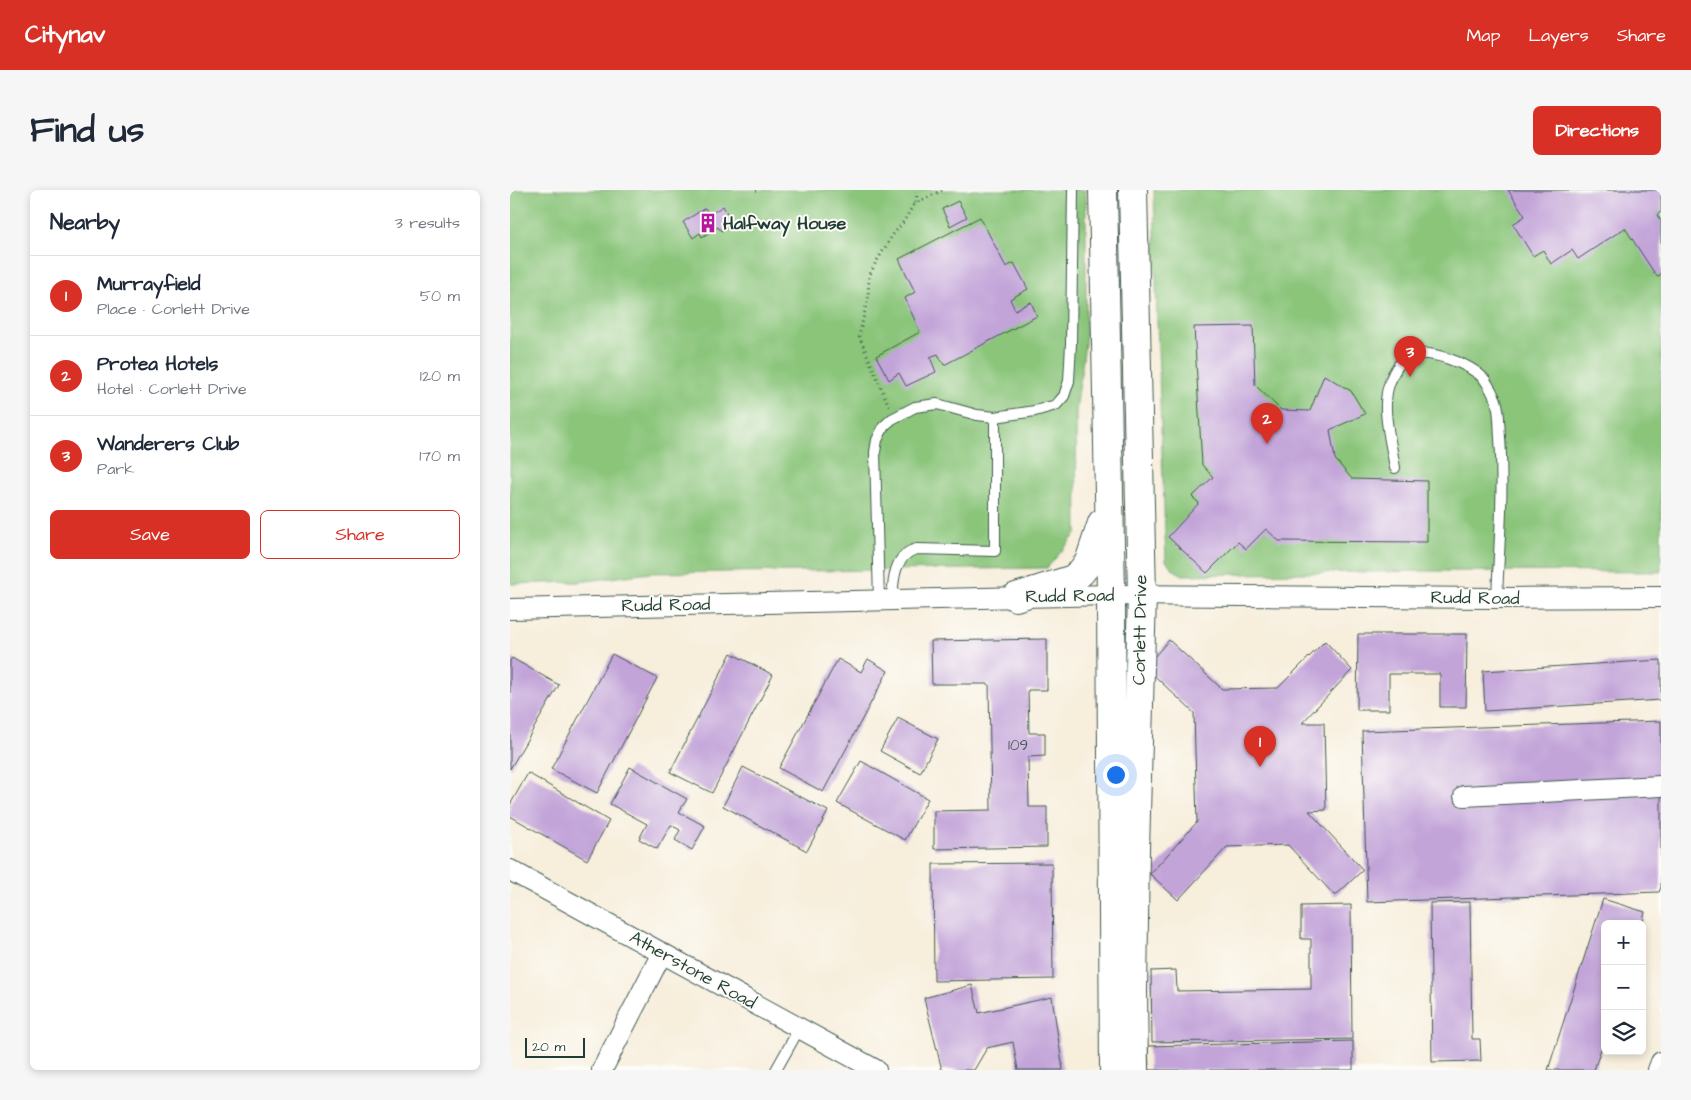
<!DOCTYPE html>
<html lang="en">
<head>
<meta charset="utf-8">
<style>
  :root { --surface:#fff; --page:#f6f6f7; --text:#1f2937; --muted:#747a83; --line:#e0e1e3; --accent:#d93025 }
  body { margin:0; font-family:"Architects Daughter",sans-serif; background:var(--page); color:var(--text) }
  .controls { position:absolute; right:15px; bottom:15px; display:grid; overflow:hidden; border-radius:8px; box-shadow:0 2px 8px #0003 }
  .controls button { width:45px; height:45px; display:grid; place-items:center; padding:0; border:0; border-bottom:1px solid var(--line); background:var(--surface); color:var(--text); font:25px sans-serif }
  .scale { position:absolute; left:15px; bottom:12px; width:60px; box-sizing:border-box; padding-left:5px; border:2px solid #1f3d34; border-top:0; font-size:14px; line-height:18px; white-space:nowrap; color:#1f3d34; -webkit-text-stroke:4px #fdfcf7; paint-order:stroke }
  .you { position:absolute; left:605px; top:584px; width:18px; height:18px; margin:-12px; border:4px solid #fff; border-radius:50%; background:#1a73e8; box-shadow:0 0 0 8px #1a73e833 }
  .badge { display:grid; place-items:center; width:32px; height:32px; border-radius:50%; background:var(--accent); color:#fff; font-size:16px; font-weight:700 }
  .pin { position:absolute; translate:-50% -41px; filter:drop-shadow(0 1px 2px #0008) }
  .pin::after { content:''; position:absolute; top:26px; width:18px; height:15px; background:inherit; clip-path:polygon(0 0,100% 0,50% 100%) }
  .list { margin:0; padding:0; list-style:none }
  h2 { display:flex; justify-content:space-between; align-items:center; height:65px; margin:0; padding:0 20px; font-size:21px }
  h2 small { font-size:16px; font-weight:400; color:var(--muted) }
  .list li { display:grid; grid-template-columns:32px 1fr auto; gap:15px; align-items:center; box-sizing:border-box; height:80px; padding:0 20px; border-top:1px solid var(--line) }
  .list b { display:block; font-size:19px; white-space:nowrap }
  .list p { margin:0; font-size:16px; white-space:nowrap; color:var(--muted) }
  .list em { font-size:16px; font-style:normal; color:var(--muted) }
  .actions { display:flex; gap:10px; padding:15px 20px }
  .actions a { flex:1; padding:11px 0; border:1px solid var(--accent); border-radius:8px; text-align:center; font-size:18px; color:var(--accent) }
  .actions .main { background:var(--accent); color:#fff }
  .icon { flex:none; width:28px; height:28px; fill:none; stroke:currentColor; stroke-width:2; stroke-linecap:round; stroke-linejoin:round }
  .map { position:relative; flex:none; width:1151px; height:880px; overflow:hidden; border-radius:8px }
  header { display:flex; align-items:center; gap:30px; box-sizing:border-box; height:70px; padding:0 25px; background:var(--accent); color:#fff }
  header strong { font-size:24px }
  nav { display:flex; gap:28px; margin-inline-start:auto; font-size:18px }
  .intro { display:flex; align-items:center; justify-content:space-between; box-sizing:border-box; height:120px; padding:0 30px }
  h1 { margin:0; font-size:35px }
  .button { padding:12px 22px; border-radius:8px; background:var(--accent); color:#fff; font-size:18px; font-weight:700 }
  main { display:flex; gap:30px; padding:0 30px }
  aside { flex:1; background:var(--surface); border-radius:8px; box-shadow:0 2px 8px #0003 }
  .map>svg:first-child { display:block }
  .green { fill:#8ac57a; stroke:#548157 }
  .building { fill:#c3a4d9 }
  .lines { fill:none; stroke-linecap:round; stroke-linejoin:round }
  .lane-casing { stroke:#3f584d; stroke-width:12 }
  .street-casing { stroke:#3f584d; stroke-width:22 }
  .secondary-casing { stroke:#3f584d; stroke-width:30 }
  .path { stroke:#3f584d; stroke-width:3; stroke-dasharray:1 4; stroke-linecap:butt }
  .lane { stroke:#fff; stroke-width:10 }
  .street { stroke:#fff; stroke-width:20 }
  .secondary { stroke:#fff; stroke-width:28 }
  .labels { text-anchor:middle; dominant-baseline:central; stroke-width:4; stroke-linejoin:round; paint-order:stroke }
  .number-label { font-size:15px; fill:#48575d }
  .poi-label { font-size:18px; font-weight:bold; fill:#1f3d34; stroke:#fdfcf7; text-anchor:start }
  .street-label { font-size:18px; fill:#1f3d34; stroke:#fdfcf7 }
</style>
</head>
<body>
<header>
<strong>Citynav</strong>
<nav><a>Map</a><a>Layers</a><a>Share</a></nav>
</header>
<div class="intro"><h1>Find us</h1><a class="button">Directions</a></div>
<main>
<aside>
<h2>Nearby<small>3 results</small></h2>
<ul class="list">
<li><span class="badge">1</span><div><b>Murrayfield</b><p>Place · Corlett Drive</p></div><em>50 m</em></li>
<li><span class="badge">2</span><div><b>Protea Hotels</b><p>Hotel · Corlett Drive</p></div><em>120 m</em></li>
<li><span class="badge">3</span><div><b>Wanderers Club</b><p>Park</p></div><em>170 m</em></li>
</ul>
<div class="actions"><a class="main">Save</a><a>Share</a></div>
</aside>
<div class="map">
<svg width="1151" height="880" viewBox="0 0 1151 880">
  <rect width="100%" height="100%" fill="#fdfcf7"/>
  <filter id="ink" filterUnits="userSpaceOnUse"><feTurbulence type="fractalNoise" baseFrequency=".02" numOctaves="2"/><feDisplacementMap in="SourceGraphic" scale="10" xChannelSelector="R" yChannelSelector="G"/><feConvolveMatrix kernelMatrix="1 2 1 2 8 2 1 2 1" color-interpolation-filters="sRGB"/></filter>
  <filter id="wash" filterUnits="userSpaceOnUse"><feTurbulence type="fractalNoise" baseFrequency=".0096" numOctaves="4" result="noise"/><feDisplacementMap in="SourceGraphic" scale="20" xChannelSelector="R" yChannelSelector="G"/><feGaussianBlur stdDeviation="1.12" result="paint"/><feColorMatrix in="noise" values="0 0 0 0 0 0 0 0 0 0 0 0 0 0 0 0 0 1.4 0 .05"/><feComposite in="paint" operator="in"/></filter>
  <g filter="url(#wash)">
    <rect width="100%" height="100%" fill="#f7eedc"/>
    <g class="green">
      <polygon points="0,0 576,0 576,146 566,222 567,343 537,378 140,383 68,392 0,394"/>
      <polygon points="644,0 1151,0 1151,382 917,381 673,385 664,380 656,371 647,132"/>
    </g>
    <g id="blocks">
      <g class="building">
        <polygon points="998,0 1151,0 1151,22 1147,25 1151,31 1151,84 1147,87 1115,38 1068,69 1062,60 1041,74 1033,60 1023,66 1003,34 1015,26"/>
        <polygon points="448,11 457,27 440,36 432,19"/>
        <polygon points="213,16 223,34 211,41 208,37 192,47 190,43 183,48 173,32 195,18 199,25"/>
        <polygon points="470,27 496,77 504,73 518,99 500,109 505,120 521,112 527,126 434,175 428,164 420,167 426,182 396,196 389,183 379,190 366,166 410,142 395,108 405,102 389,69"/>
        <polygon points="743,136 745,195 771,220 800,221 814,185 841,201 855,224 820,240 825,269 842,289 917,291 917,352 769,351 756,339 736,359 728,352 697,383 658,347 689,313 682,307 703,287 692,275 684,137"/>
        <polygon points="848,444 957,444 956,517 930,517 930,484 879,484 879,520 847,520"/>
        <polygon points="537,449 537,500 518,500 519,543 535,543 535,566 518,567 519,617 537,617 537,657 424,659 424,621 481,620 479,494 422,494 421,451"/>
        <polygon points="659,450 712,499 768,498 815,451 842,480 792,533 814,533 816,620 799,621 853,680 825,706 778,655 717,657 668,710 640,684 687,632 684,523 635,477"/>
        <polygon points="221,463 263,485 202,603 160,582"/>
        <polygon points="102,464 147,488 87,603 41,579"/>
        <polygon points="2,468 49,495 0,579 0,471"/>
        <polygon points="328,469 351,482 358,469 378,481 313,602 269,578"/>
        <polygon points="1151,470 1151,510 975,521 973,481"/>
        <polygon points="388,528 428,549 410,583 370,561"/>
        <polygon points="1151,531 1151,697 1149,702 857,712 852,541"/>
        <polygon points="351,571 418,609 395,650 327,613"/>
        <polygon points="120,577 177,609 169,622 195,636 182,660 165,650 170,640 161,635 147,659 129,649 137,634 100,614"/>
        <polygon points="233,577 318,621 297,661 213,616"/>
        <polygon points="18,583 99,631 77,670 0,626 0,615"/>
        <polygon points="542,673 543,789 424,791 423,674"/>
        <polygon points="1093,709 1135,722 1132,734 1095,734 1095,847 1084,880 1038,880"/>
        <polygon points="960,712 962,849 970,849 971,871 922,872 920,713"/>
        <polygon points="841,715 842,849 642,852 641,781 666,780 667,801 801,799 801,749 791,749 791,716"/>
        <polygon points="462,795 469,823 542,807 553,880 508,880 503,852 477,858 464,880 432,880 414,808"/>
        <polygon points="843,851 843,880 639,880 638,856"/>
      </g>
    </g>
  </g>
  <g filter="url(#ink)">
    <use href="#blocks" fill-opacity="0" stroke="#3f584d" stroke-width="1"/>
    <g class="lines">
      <defs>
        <g id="lane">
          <path d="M885,278c-4,-26 -15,-62 -5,-86 3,-9 9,-20 18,-25 19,-10 63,7 77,23 4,6 8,13 11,20 4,12 3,26 4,38 4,53 -1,107 -3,160"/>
          <polyline points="369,410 365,262 367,250 374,236 382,229 405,217 427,214 467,225 485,227 525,221 546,215 554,206 559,191 561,154 563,0"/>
          <path d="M382,410c1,-19 2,-46 25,-51l78,2v-134"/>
          <polyline points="266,880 289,839"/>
        </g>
        <g id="street">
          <polyline points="0,419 601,405 987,408 1151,407"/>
          <polyline points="954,606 1151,596"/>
          <polyline points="0,680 366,880"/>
          <polyline points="92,880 152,763"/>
          <polyline points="1148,880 1151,872"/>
        </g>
        <g id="secondary">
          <polyline points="593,0 601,405 604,880"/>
          <polyline points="623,0 632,405 625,660 623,801 624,880"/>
          <polyline points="506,407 563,389 571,382 579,372 592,333"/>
        </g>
      </defs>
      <use href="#lane" class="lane-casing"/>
      <use href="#street" class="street-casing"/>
      <use href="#secondary" class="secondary-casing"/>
      <g class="path">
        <polyline points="246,0 250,0"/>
        <polyline points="404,14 433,0"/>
        <polyline points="379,216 349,146 358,108 359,87 365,74 382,46 394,31 404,14 407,9 406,0"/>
      </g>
      <use href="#lane" class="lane"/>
      <use href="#street" class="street"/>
      <use href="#secondary" class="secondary"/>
    </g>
  </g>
  <defs>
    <symbol id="building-bare" viewBox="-9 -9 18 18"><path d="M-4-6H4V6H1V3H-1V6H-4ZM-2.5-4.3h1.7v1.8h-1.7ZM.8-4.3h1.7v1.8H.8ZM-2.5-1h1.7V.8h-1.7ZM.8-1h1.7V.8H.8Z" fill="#b5179e" stroke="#fdfcf7" stroke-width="2.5" paint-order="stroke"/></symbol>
  </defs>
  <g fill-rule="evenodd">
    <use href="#building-bare" x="184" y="19" width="28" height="28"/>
  </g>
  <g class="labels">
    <g class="number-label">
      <text x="508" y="555">109</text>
    </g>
    <g class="poi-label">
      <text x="213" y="33">Halfway House</text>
    </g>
    <g class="street-label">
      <text transform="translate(560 406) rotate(-1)">Rudd Road</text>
      <text transform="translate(965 408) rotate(1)">Rudd Road</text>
      <text transform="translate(156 415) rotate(-1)">Rudd Road</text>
      <text transform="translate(630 440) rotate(-89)">Corlett Drive</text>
      <text transform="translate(183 780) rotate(29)">Atherstone Road</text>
    </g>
  </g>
</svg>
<div class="controls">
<button>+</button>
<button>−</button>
<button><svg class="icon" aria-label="layers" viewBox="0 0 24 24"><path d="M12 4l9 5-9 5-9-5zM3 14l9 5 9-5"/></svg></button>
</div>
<div class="scale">20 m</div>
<div class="you"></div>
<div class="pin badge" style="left:750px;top:577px">1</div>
<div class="pin badge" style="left:757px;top:254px">2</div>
<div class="pin badge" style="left:900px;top:187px">3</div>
</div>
</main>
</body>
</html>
